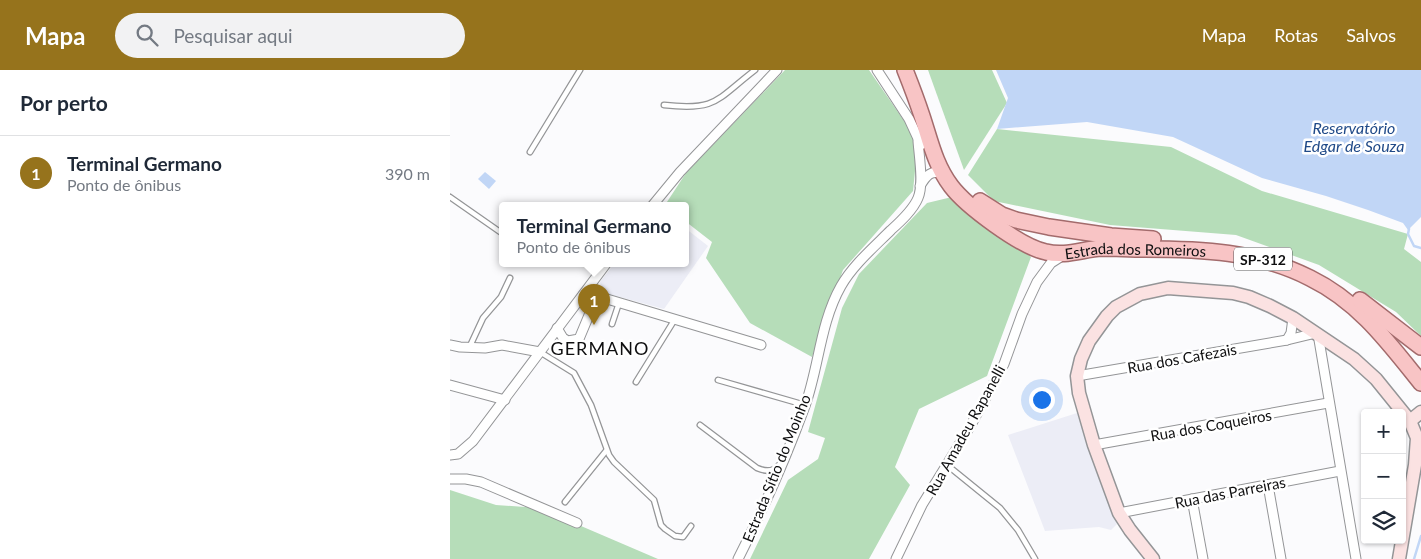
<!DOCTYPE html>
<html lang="pt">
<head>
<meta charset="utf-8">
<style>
  :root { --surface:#fff; --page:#f2f2f3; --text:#1f2937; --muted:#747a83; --line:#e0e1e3; --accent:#96731c }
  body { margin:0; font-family:Lato,sans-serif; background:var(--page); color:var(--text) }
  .controls { position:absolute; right:15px; bottom:15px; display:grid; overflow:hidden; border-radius:5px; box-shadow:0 1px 4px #0004 }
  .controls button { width:45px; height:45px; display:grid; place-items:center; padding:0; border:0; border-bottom:1px solid var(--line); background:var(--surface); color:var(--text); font:25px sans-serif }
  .you { position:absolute; left:591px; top:329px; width:18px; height:18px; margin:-12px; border:4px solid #fff; border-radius:50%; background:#1a73e8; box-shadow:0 0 0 8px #1a73e833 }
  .badge { display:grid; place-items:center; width:32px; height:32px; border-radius:50%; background:var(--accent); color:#fff; font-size:16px; font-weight:700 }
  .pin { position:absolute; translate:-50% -41px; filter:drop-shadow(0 1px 2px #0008) }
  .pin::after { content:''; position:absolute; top:26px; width:18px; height:15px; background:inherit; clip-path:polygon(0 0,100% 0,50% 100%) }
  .popup { position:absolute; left:49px; top:132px; width:190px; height:65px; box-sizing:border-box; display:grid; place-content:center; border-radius:5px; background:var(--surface); filter:drop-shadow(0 1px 4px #0005); font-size:16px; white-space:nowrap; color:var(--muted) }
  .popup b { font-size:19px; color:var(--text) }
  .popup::after { content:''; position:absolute; left:50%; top:100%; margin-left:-10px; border:10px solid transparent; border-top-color:var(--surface) }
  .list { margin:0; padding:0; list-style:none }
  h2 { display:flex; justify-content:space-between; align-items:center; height:65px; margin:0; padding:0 20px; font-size:21px }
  h2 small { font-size:16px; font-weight:400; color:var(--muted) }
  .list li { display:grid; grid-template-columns:32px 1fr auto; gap:15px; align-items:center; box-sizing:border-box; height:75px; padding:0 20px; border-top:1px solid var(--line) }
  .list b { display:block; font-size:19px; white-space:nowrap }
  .list p { margin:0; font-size:16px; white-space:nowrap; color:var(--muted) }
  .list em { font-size:16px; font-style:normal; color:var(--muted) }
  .icon { flex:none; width:28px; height:28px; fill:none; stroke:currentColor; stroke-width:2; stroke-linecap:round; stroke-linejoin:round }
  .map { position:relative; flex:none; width:971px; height:489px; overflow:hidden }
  header { display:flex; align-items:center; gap:30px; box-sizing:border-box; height:70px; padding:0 25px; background:var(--accent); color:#fff }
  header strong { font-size:24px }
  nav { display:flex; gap:28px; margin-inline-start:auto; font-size:18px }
  .search { width:350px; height:45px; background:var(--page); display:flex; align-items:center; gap:12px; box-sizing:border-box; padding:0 18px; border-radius:28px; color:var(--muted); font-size:19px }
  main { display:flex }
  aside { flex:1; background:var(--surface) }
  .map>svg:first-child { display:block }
  .built { fill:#ecedf6 }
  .green { fill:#b6ddb9 }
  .water { fill:#c1d6f6 }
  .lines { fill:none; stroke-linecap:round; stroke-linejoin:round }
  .stream { stroke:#c1d6f6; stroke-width:2.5 }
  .lane-casing { stroke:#949597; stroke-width:7 }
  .street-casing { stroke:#949597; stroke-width:11 }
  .secondary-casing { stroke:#949597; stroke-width:15 }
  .primary-casing { stroke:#a36b6c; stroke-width:18 }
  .lane { stroke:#fff; stroke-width:4.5 }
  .street { stroke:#fff; stroke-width:9 }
  .secondary { stroke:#fbe2e2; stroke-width:12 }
  .primary { stroke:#f8c4c5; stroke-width:15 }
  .labels { text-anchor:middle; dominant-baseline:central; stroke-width:5; stroke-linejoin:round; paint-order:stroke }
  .shield { fill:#fff; stroke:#575758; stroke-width:1 }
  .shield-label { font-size:14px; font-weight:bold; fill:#0f0f10 }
  .street-label { font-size:15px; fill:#0f0f10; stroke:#fff }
  .water-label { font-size:16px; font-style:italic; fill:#204a88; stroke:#fff }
  .quarter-label { font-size:18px; letter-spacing:1px; fill:#0f0f10; stroke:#fff }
</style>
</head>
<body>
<header>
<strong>Mapa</strong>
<div class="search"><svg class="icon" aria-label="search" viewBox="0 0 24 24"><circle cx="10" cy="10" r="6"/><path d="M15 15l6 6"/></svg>Pesquisar aqui</div>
<nav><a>Mapa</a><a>Rotas</a><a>Salvos</a></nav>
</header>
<main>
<aside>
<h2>Por perto<small></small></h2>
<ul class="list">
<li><span class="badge">1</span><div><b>Terminal Germano</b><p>Ponto de ônibus</p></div><em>390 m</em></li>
</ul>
</aside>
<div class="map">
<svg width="971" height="489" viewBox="0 0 971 489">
  <rect width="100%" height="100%" fill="#fbfbfd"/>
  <g class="built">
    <polygon points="235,158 258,176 214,239 159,224 152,220 150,212 164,194 235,194"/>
    <polygon points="627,343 667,454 661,460 649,457 595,461 558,365"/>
  </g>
  <g class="green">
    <polygon points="335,0 419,0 468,71 463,121 393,200 362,287 300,253 256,188 262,172 235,151 235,136 217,136 215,135 236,103"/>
    <polygon points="478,0 542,0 557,33 514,100"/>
    <polygon points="547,59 721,77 812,121 958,164 954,179 971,192 971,266 946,242 869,195 786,165 660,155 544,131 518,105"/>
    <polygon points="502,127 581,187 537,306 469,339 445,397 460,415 419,489 300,489 338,410 368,389 375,368 358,362 392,238 409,204 477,133"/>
    <polygon points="0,420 46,435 89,438 208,489 0,489"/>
  </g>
  <g class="water">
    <polygon points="546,0 971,0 971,147 958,160 953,153 918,140 876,126 812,108 723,67 637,52 547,59 558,28"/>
    <polygon points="35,102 46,111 39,119 28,109"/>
  </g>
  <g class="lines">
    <g class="stream">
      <polyline points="959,159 958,164 964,176 971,178"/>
      <polyline points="964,489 971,466"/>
    </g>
    <defs>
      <g id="lane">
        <path d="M214,35c53,6 52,-5 91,-35"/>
        <polyline points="80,82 130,0"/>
        <polyline points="0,127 53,164"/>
        <polyline points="162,254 169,233"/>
        <polyline points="20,276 33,248 51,227 60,208"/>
        <polyline points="90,282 124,303 141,335 159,385 164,392 204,430 211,455 215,459 225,466 233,467 241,456"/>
        <polyline points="268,310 355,335"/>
        <polyline points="186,312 225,249"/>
        <path d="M250,355l57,43c7,3 15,5 21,-2"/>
        <polyline points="497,395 550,438 568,460 585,489"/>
        <polyline points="115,432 156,381"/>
      </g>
      <g id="street">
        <polyline points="427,0 459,49 471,75"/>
        <path d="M470,116c6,-10 11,-17 23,-12"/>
        <polyline points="202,136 230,102 327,0"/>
        <polyline points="133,225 147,226 311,275"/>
        <polyline points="107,258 113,268 118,271 129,269 147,226"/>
        <polyline points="868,264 906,489"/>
        <polyline points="837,270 841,263 843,248"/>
        <polyline points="0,275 10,277 35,278 52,275 90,282"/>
        <polyline points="627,306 837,270 866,263"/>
        <polyline points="0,315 55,330"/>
        <polyline points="644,375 878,333"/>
        <polyline points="0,385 8,384 23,371 156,194"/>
        <polyline points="0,409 16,409 31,412 127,453"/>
        <polyline points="818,415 831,489"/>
        <polyline points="742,429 753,489"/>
        <polyline points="669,443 890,401"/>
        <path d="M288,489c25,-49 48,-101 67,-153 14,-39 15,-83 36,-120 12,-21 33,-39 50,-56 10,-9 22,-20 27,-32 6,-14 1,-42 0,-57"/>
        <polyline points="446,489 472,435 521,355 554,294 572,244 587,212 601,193 612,186"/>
      </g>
      <g id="secondary">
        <polyline points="960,351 971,342"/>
        <polyline points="703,489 680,460 669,443 644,375 629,323 627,306 631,289 639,271 657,246 666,237 690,224 718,218 783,223 799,227 820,236 843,248 904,289 926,309 960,351 967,368 965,395 949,489"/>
      </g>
      <g id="primary">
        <path id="s1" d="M455,0c6,15 12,31 17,46 8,24 13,49 29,70 15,20 70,61 95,66 19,5 37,-3 56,-4 14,0 28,1 42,1 57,0 113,2 166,29 49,24 78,64 111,105"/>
        <polyline points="530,131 552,145 566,150 599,157 661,166 703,169"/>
        <polyline points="910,230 971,277"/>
      </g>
    </defs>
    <use href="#lane" class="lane-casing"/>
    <use href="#street" class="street-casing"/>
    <use href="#secondary" class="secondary-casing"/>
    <use href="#primary" class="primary-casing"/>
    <use href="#lane" class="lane"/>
    <use href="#street" class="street"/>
    <use href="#secondary" class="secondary"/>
    <use href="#primary" class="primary"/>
  </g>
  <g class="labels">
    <rect class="shield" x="784" y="177.5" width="58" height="23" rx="4"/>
    <g class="shield-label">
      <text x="813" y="189">SP-312</text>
    </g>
    <g class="street-label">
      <text stroke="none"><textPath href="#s1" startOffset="332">Estrada dos Romeiros</textPath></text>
      <text transform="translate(732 288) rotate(-10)">Rua dos Cafezais</text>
      <text transform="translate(761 355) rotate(-10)">Rua dos Coqueiros</text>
      <text transform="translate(515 360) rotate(-61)">Rua Amadeu Rapanelli</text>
      <text transform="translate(326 398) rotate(-68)">Estrada Sítio do Moinho</text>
      <text transform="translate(780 422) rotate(-11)">Rua das Parreiras</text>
    </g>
    <g class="water-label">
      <text x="904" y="57">Reservatório<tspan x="904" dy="18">Edgar de Souza</tspan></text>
    </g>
    <g class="quarter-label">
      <text x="150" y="278">GERMANO</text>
    </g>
  </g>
</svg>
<div class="controls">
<button>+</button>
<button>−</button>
<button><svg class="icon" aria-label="layers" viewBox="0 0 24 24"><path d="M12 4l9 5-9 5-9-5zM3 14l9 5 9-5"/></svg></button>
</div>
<div class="you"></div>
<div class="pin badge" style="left:144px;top:255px">1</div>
<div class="popup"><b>Terminal Germano</b>Ponto de ônibus</div>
</div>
</main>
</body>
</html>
